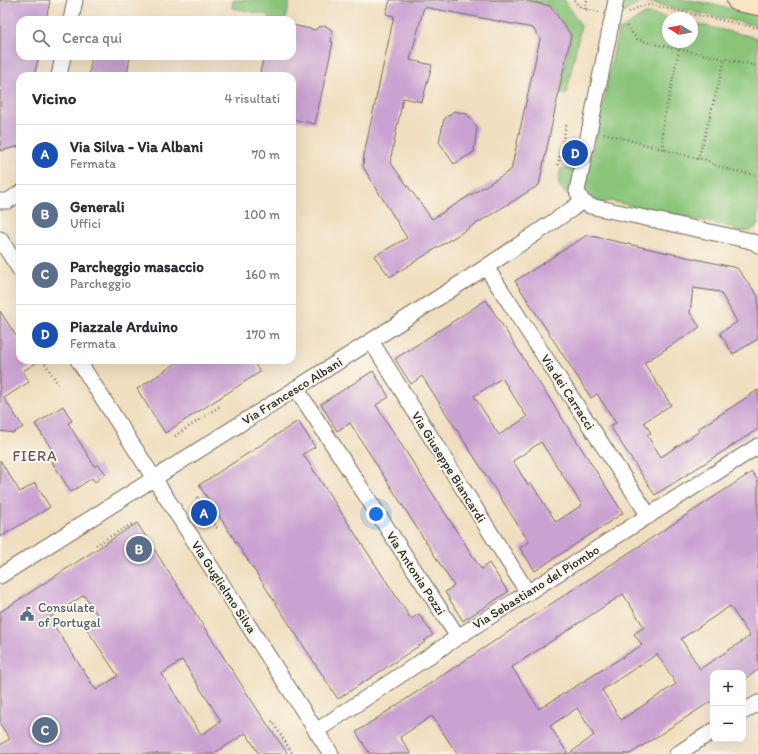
<!DOCTYPE html>
<html lang="it">
<head>
<meta charset="utf-8">
<style>
  :root { --surface:#fff; --page:#f2f2f3; --text:#2b2b33; --muted:#7c7c81; --line:#e1e1e2; --accent:#0b8043 }
  body { margin:0; font-family:Itim,sans-serif; background:var(--page); color:var(--text) }
  .controls { position:absolute; right:12px; bottom:12px; display:grid; overflow:hidden; border-radius:8px; box-shadow:0 4px 16px #0002 }
  .controls button { width:36px; height:36px; display:grid; place-items:center; padding:0; border:0; border-bottom:1px solid var(--line); background:var(--surface); color:var(--text); font:20px sans-serif }
  .compass { position:absolute; left:662px; top:12px; width:36px; height:36px; border-radius:50%; background:var(--surface); box-shadow:0 4px 16px #0002; rotate:280deg }
  .you { position:absolute; left:376px; top:514px; width:14px; height:14px; margin:-10px; border:3px solid #fff; border-radius:50%; background:#1a73e8; box-shadow:0 0 0 6px #1a73e833 }
  .badge { display:grid; place-items:center; width:26px; height:26px; border-radius:50%; background:var(--accent); color:#fff; font-size:13px; font-weight:700 }
  .pin { position:absolute; translate:-50% -50%; border:2px solid #fff; box-shadow:0 1px 4px #0006 }
  .list { margin:0; padding:0; list-style:none }
  h2 { display:flex; justify-content:space-between; align-items:center; height:52px; margin:0; padding:0 16px; font-size:17px }
  h2 small { font-size:13px; font-weight:400; color:var(--muted) }
  .list li { display:grid; grid-template-columns:26px 1fr auto; gap:12px; align-items:center; box-sizing:border-box; height:60px; padding:0 16px; border-top:1px solid var(--line) }
  .list b { display:block; font-size:15px; white-space:nowrap }
  .list p { margin:0; font-size:13px; white-space:nowrap; color:var(--muted) }
  .list em { font-size:13px; font-style:normal; color:var(--muted) }
  .icon { flex:none; width:22px; height:22px; fill:none; stroke:currentColor; stroke-width:2; stroke-linecap:round; stroke-linejoin:round }
  .map { position:relative; flex:none; width:758px; height:754px; overflow:hidden }
  .search { position:absolute; background:var(--surface); box-shadow:0 4px 16px #0002; left:16px; top:16px; width:280px; height:44px; display:flex; align-items:center; gap:10px; box-sizing:border-box; padding:0 14px; border-radius:12px; color:var(--muted); font-size:15px }
  .panel { position:absolute; background:var(--surface); box-shadow:0 4px 16px #0002; left:16px; top:72px; width:280px; height:292px; border-radius:12px }
  .map>svg:first-child { display:block }
  .green { fill:#89c479; stroke:#5a7852 }
  .building { fill:#caa2d2; fill-rule:evenodd }
  .lines { fill:none; stroke-linecap:round; stroke-linejoin:round }
  .street-casing { stroke:#706a5f; stroke-width:17 }
  .secondary-casing { stroke:#706a5f; stroke-width:24 }
  .path { stroke:#706a5f; stroke-width:2.5; stroke-dasharray:1 3; stroke-linecap:butt }
  .street { stroke:#fff; stroke-width:15 }
  .secondary { stroke:#fbe6c3; stroke-width:22 }
  .labels { text-anchor:middle; dominant-baseline:central; stroke-width:4; stroke-linejoin:round; paint-order:stroke }
  .street-label { font-size:13px; fill:#2b2b2b; stroke:#fbf7ec }
  .service-label { font-size:13px; fill:#4e5e75; stroke:#fbf7ec; text-anchor:start }
  .quarter-label { font-size:15px; letter-spacing:1px; fill:#635565; stroke:#fbf7ec }
</style>
</head>
<body>
<div class="map">
<svg width="758" height="754" viewBox="0 0 758 754">
  <rect width="100%" height="100%" fill="#fbf7ec"/>
  <filter id="ink" filterUnits="userSpaceOnUse"><feTurbulence type="fractalNoise" baseFrequency=".025" numOctaves="2"/><feDisplacementMap in="SourceGraphic" scale="8" xChannelSelector="R" yChannelSelector="G"/><feConvolveMatrix kernelMatrix="1 2 1 2 8 2 1 2 1" color-interpolation-filters="sRGB"/></filter>
  <filter id="wash" filterUnits="userSpaceOnUse"><feTurbulence type="fractalNoise" baseFrequency=".012" numOctaves="4" result="noise"/><feDisplacementMap in="SourceGraphic" scale="16" xChannelSelector="R" yChannelSelector="G"/><feGaussianBlur stdDeviation="0.9" result="paint"/><feColorMatrix in="noise" values="0 0 0 0 0 0 0 0 0 0 0 0 0 0 0 0 0 1.4 0 .05"/><feComposite in="paint" operator="in"/></filter>
  <g filter="url(#wash)">
    <rect width="100%" height="100%" fill="#f0debf"/>
    <g class="green">
      <polygon points="233,0 290,0 286,20 268,20 269,15 232,8"/>
      <polygon points="523,0 565,0 581,26 566,95 559,93 571,35 550,6"/>
      <polygon points="623,0 691,0 758,15 758,26 647,2 639,3 621,15 620,15"/>
      <path d="M645,14h5l18,4v24h24v-19l66,15v187c-9,8 -12,7 -23,6l-4,-4 -121,-26c-11,5 -21,-3 -26,-12l13,-57 21,-101z"/>
      <polygon points="561,168 576,170 570,189 566,194 558,184"/>
    </g>
    <g id="blocks">
      <g class="building">
        <polygon points="0,0 50,0 46,20 20,20 20,56 39,56 34,76 20,76 20,146 0,151"/>
        <path d="M390,0h133l27,6 21,29 -32,150 -149,92 -16,-21 33,-18 -44,-71 1,-13 30,-138 -8,-2zM424,7l109,21 7,11 -29,131 -79,49 -42,-57 13,-64 19,4 10,-37 -22,-5z"/>
        <polygon points="292,25 315,30 319,27 326,26 332,30 331,42 333,42 315,124 292,119 292,76 259,76 264,56 292,56"/>
        <polygon points="92,56 130,56 127,76 89,76"/>
        <polygon points="454,111 467,114 477,127 474,152 454,164 439,142 444,119"/>
        <polygon points="587,235 737,268 758,296 758,339 733,354 720,333 737,322 729,307 720,292 693,288 690,313 700,327 644,363 671,405 644,422 651,433 647,435 661,457 700,431 698,429 758,390 758,429 655,495 610,426 616,423 597,394 591,398 515,281"/>
        <path d="M486,300l137,213 -88,58 -15,-23 9,-6 -107,-166 -11,8 -16,-25zM502,378l25,39 -28,18 -25,-39zM541,442l41,63 -26,17 -25,-39 -3,2 -15,-24z"/>
        <polygon points="0,311 20,342 20,360 41,360 23,371 29,382 4,398 23,427 13,433 0,431"/>
        <polygon points="181,360 252,360 260,372 165,433 137,389"/>
        <polygon points="373,371 389,397 376,405 481,569 489,563 508,592 463,621 445,592 454,586 350,423 337,431 321,404"/>
        <polygon points="63,406 72,421 68,423 95,467 98,464 106,474 95,482 92,478 71,492 52,462 58,459 35,424"/>
        <polygon points="298,421 315,447 303,454 411,619 419,614 433,635 424,641 425,642 338,699 199,485"/>
        <polygon points="0,460 20,492 35,483 50,507 0,537"/>
        <path d="M752,472l6,9v189l-15,10v-7h-30v27l-83,54h-61l25,-19 -17,-27 -27,18 18,28h-111l-25,-38 -32,21 11,17h-41l-14,-22zM623,594l21,33 -10,7 8,11 -103,64 -27,-42zM730,606l20,30 -50,33 -19,-30zM657,654l19,30 -55,36 -19,-30z"/>
        <path d="M137,523l124,192 27,39h-29l-13,-21 -33,21h-213v-9l10,-6 -10,-15v-112zM84,595l14,21 -14,9 34,51 -22,14 -47,-72zM182,660l39,61 -20,14 -39,-61z"/>
      </g>
    </g>
  </g>
  <g filter="url(#ink)">
    <use href="#blocks" fill-opacity="0" stroke="#706a5f" stroke-width="1"/>
    <g class="lines">
      <defs>
        <g id="street">
          <polyline points="616,0 577,191 582,201 590,206 747,240 756,243 758,245"/>
          <polyline points="71,20 75,0"/>
          <polyline points="59,76 63,56"/>
          <polyline points="0,201 8,201 20,193"/>
          <polyline points="0,239 20,270"/>
          <polyline points="486,267 649,516"/>
          <polyline points="371,341 528,593"/>
          <polyline points="78,360 331,754"/>
          <polyline points="296,388 458,637"/>
          <polyline points="0,576 371,341 486,267 572,209 582,201"/>
          <polyline points="743,712 758,703"/>
          <polyline points="316,731 458,637 758,446"/>
          <polyline points="677,754 713,731"/>
        </g>
        <polyline id="secondary" points="738,0 758,4"/>
      </defs>
      <use href="#street" class="street-casing"/>
      <use href="#secondary" class="secondary-casing"/>
      <g class="path">
        <path d="M574,0c7,11 13,9 25,12"/>
        <polyline points="585,9 587,0"/>
        <polyline points="629,12 641,6 650,5 758,28"/>
        <polyline points="627,26 637,39 650,43 758,66"/>
        <path d="M604,133l94,26c10,-1 11,4 20,7 12,5 27,7 40,9"/>
        <polyline points="664,149 662,132 664,120 679,50"/>
        <polyline points="698,159 705,135 725,59"/>
        <polyline points="558,165 566,125"/>
        <polyline points="43,360 58,384"/>
        <polyline points="175,436 220,406"/>
        <polyline points="197,497 217,528"/>
        <polyline points="96,545 132,524"/>
        <polyline points="272,721 293,754"/>
      </g>
      <use href="#street" class="street"/>
      <use href="#secondary" class="secondary"/>
    </g>
  </g>
  <defs>
    <symbol id="civic-bare" viewBox="-9 -9 18 18"><path d="M-.6-6.5H3V-4.5H.6V-3L4-1V1h2V6H-6V1h2V-1L-.6-3ZM-1.2 2.5V6h2.4V2.5Z" fill="#5c6f8a" stroke="#fbf7ec" stroke-width="2.5" paint-order="stroke"/></symbol>
  </defs>
  <g fill-rule="evenodd">
    <use href="#civic-bare" x="17" y="604" width="20" height="20"/>
  </g>
  <g class="labels">
    <g class="street-label">
      <text transform="translate(292 391) rotate(-32)">Via Francesco Albani</text>
      <text transform="translate(568 392) rotate(57)">Via dei Carracci</text>
      <text transform="translate(449 467) rotate(58)">Via Giuseppe Biancardi</text>
      <text transform="translate(416 573) rotate(57)">Via Antonia Pozzi</text>
      <text transform="translate(224 587) rotate(57)">Via Guglielmo Silva</text>
      <text transform="translate(536 587) rotate(-32)">Via Sebastiano del Piombo</text>
    </g>
    <g class="service-label">
      <text x="38" y="607">Consulate<tspan x="38" dy="15">of Portugal</tspan></text>
    </g>
    <g class="quarter-label">
      <text x="35" y="456">FIERA</text>
    </g>
  </g>
</svg>
<div class="controls">
<button>+</button>
<button>−</button>
</div>
<svg class="compass" viewBox="-18 -18 36 36"><path d="M0-13l5 13h-10z" fill="#e53935"/><path d="M0 13l5-13h-10z" fill="#7c7c81"/></svg>
<div class="you"></div>
<div class="pin badge" style="left:204px;top:513px;background:#1a4fb4">A</div>
<div class="pin badge" style="left:139px;top:549px;background:#5c6f8a">B</div>
<div class="pin badge" style="left:45px;top:730px;background:#5c6f8a">C</div>
<div class="pin badge" style="left:575px;top:153px;background:#1a4fb4">D</div>
<div class="search"><svg class="icon" aria-label="search" viewBox="0 0 24 24"><circle cx="10" cy="10" r="6"/><path d="M15 15l6 6"/></svg>Cerca qui</div>
<section class="panel">
<h2>Vicino<small>4 risultati</small></h2>
<ul class="list">
<li><span class="badge" style="background:#1a4fb4">A</span><div><b>Via Silva - Via Albani</b><p>Fermata</p></div><em>70 m</em></li>
<li><span class="badge" style="background:#5c6f8a">B</span><div><b>Generali</b><p>Uffici</p></div><em>100 m</em></li>
<li><span class="badge" style="background:#5c6f8a">C</span><div><b>Parcheggio masaccio</b><p>Parcheggio</p></div><em>160 m</em></li>
<li><span class="badge" style="background:#1a4fb4">D</span><div><b>Piazzale Arduino</b><p>Fermata</p></div><em>170 m</em></li>
</ul>
</section>
</div>
</body>
</html>
